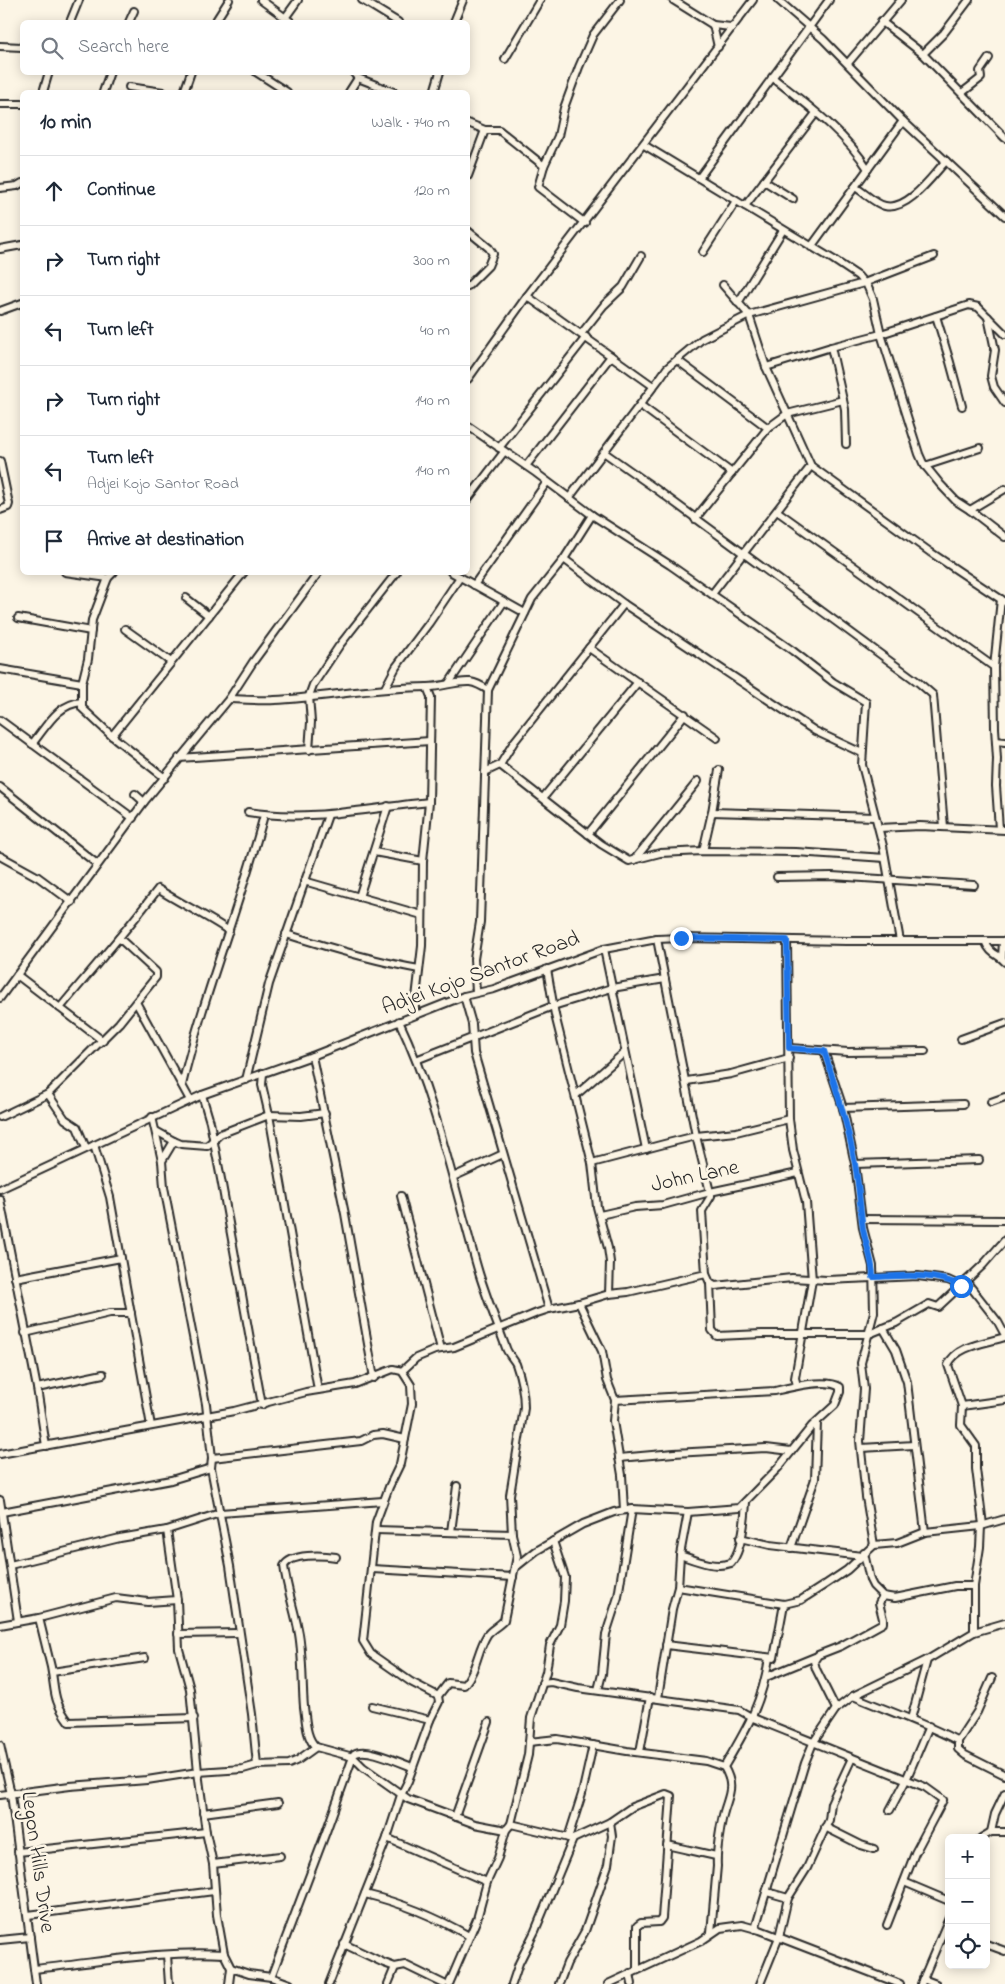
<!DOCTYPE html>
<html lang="en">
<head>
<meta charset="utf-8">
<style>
  :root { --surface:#fff; --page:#f2f2f3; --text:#1f2937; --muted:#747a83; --line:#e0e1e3 }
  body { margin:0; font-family:"Indie Flower",sans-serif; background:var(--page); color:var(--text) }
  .controls { position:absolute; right:15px; bottom:15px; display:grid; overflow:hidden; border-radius:8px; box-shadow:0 2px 12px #0003 }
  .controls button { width:45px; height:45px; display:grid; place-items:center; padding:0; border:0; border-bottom:1px solid var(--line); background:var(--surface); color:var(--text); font:25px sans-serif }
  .stop { position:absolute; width:15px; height:15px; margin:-11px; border:4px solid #1a73e8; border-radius:50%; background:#fff }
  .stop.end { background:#1a73e8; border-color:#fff; box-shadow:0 1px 5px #0008 }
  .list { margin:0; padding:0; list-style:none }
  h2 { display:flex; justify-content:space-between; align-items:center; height:65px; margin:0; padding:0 20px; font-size:21px }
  h2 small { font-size:16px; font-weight:400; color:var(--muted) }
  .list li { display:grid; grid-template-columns:32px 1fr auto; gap:15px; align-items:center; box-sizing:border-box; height:70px; padding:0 20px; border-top:1px solid var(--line) }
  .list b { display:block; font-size:19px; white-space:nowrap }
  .list p { margin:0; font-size:16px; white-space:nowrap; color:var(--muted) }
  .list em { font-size:16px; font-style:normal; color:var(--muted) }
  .icon { flex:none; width:28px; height:28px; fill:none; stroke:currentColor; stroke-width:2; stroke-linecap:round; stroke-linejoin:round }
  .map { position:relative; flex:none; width:1005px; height:1984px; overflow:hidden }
  .search { position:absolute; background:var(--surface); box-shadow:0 2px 12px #0003; left:20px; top:20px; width:450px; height:55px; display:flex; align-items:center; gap:12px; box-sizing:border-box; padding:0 18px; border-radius:8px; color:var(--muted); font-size:19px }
  .panel { position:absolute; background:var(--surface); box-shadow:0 2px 12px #0003; left:20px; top:90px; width:450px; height:485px; border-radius:8px }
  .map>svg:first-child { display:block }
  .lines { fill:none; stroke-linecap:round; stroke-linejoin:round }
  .minor-casing { stroke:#2b2b2b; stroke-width:10 }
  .minor { stroke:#fcf5e5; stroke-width:6 }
  .route { stroke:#1a73e8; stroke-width:6 }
  .labels { text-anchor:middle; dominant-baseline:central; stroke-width:5; stroke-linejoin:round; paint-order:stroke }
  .street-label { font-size:22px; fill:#2b2b2b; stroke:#fcf5e5 }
</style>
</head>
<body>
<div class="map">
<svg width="1005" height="1984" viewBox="0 0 1005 1984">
  <rect width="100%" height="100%" fill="#fcf5e5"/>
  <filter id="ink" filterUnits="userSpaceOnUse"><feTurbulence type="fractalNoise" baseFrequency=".02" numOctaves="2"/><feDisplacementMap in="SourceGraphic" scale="10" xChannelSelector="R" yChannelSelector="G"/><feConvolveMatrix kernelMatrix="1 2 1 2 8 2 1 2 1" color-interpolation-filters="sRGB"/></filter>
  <g filter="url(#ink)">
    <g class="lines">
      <defs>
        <g id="minor">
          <polyline points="261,0 291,22"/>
          <polyline points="362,0 398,22"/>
          <polyline points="673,0 713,25 731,27"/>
          <polyline points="778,0 823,39 903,121 1005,216"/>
          <polyline points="285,18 298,0"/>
          <polyline points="881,21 923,54 1005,138"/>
          <polyline points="70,22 79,0"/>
          <polyline points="129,22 134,11"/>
          <polyline points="215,22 229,0"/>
          <polyline points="454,22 463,0"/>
          <polyline points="713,25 718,47"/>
          <polyline points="0,46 22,47"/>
          <polyline points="923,54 944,33 969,0"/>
          <polyline points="505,59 540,0"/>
          <polyline points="848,63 901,0"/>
          <polyline points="256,72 287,92"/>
          <polyline points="353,72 358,78 394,92"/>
          <path d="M772,77c34,27 73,55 96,92"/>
          <polyline points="129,87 163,92"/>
          <polyline points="43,92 49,72"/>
          <polyline points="103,92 110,72"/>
          <polyline points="184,92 191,72"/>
          <polyline points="349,92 358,78"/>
          <polyline points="434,92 440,72"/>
          <polyline points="963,92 981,78 980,71 989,58"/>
          <polyline points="0,104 22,104"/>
          <polyline points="468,123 485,130 499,130 544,166"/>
          <polyline points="644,145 834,260 858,276 864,283 866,283 873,299 881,334 919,454 923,463 940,484 956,501 970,510 1005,489"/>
          <polyline points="468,176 485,130"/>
          <polyline points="699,178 829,0"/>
          <polyline points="764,181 793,199"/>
          <path d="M855,187c9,5 20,17 30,19 23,5 47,-30 61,-45"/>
          <polyline points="0,188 17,186 22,183"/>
          <polyline points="745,206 816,113"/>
          <polyline points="585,223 538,187 544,166 558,136 564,108 579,67 593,35 620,0"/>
          <polyline points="468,231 489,248 493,254 488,266 468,286"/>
          <polyline points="811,247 903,121"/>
          <polyline points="0,249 22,245"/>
          <polyline points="703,252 736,201"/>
          <polyline points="723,285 749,315 766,367 811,466 930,552 1005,602"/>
          <polyline points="527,296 653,386"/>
          <polyline points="738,303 783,230"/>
          <polyline points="0,311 22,303"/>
          <polyline points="936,316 950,362 962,406"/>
          <polyline points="988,317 995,350 991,376 994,387 1005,403"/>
          <polyline points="581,334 604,305 623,287 641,256"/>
          <polyline points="831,347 845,409 846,444"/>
          <polyline points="677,360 768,428"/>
          <polyline points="766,367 831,347 881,334 969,305 978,307 1005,334"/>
          <polyline points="468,379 527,296 753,0"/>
          <polyline points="640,405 732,473"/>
          <polyline points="468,426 536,473 592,515 670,565 793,651 833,682 866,702 862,765 883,846 900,941"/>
          <polyline points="499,448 586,337"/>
          <polyline points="605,453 656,489 918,682 933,695 944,827"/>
          <polyline points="0,461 9,504 8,507 0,510"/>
          <polyline points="526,466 611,356"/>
          <polyline points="925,466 980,448"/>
          <polyline points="569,498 660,378 667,368 702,339 749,315 864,283 934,256"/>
          <polyline points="468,499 504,452"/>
          <polyline points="970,510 1005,537"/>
          <polyline points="777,511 994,667 995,728 997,759 996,786 999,829"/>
          <polyline points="695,519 768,428 787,414 843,400"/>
          <polyline points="564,559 624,604 815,731 862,753"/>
          <polyline points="65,572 108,578"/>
          <polyline points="114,572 108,578 92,620 88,659 82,683 82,708 112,736 165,778"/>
          <polyline points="451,572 525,613"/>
          <polyline points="474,585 547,482"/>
          <polyline points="712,594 811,466"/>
          <polyline points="186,598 209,616"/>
          <polyline points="18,618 91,631"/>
          <polyline points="125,629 171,662"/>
          <polyline points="589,648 717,738"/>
          <polyline points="994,667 1001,599"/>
          <polyline points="0,669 82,683"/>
          <polyline points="449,683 503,603"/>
          <polyline points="385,688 396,667 429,623 460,577"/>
          <path d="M229,699c15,0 31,2 46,1 51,-3 102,-13 153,-13 14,0 28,-6 42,-5 7,1 12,4 18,8"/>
          <polyline points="0,720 133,818"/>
          <polyline points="112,736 244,572"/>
          <polyline points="996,741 1005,742"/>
          <path d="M32,744c15,-18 25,-40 50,-42"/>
          <polyline points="309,750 311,722 309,696 313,685 339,646 397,572"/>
          <polyline points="179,758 430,741"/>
          <polyline points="500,765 601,844 629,861 660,853 703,851 796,852 885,858"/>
          <polyline points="485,772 500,765 514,742 624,604"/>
          <polyline points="0,787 97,864"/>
          <polyline points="135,794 144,802"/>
          <polyline points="543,798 638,682"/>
          <path d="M248,812c60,10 121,-4 181,-10"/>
          <polyline points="712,812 875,817"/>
          <polyline points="879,828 920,826 1005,830"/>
          <polyline points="588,834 685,714"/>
          <polyline points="703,851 712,812 719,770"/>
          <polyline points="374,852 423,861"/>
          <polyline points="0,856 38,877 72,902"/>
          <polyline points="634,860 698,781"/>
          <polyline points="777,877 832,876 974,885"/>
          <polyline points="304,881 422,915"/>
          <polyline points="359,897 388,806"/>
          <path d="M286,934c44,14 87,27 133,35"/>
          <polyline points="657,939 696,1136 711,1196 702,1211 706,1274 710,1283 715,1286 792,1278 827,1280 918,1276 948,1280 961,1286"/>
          <polyline points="787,940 789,1119 793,1150 806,1202 812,1280 795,1378 797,1385"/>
          <path d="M985,941c6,15 13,12 20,21"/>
          <polyline points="604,949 646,1149"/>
          <polyline points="1002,958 1003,941"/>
          <polyline points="547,969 555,1015 592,1163 597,1207 608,1248 610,1262 609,1294"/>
          <polyline points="17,975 103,1041"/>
          <polyline points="476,992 474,959 480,922 488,690 532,599 564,559 592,515"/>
          <polyline points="464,996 472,1024 474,1053 549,1309"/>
          <polyline points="0,998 144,802 229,699 253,662 319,572"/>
          <polyline points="137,1004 190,1100"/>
          <path d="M60,1008c33,-40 67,-78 98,-119 23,15 48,26 71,42"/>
          <polyline points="414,1015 422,946 423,861 429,802 431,697 427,687"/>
          <path d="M399,1021c38,80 55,167 80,252 8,26 18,50 27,75 2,6 7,10 10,16 5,14 8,29 8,44l-14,87 2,39 5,22 -13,64c-5,6 -14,10 -17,15 -10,16 -10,35 -23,50l-16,-2 -10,13 -27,-14 -40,-28 -8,-13 13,-119 13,-35 11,-23 12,-60 -1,-19 -9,-14"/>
          <polyline points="961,1039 1005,1023"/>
          <polyline points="789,1048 848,1052 925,1051"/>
          <polyline points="824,1051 843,1108 855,1164 863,1228 873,1266 874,1312 861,1363 864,1389 860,1441 866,1497 874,1545"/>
          <polyline points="312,1056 345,1214 374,1378"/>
          <polyline points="416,1060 553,1006 612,988 665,979"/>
          <polyline points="263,1073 262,1085 269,1115 318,1390"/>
          <polyline points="246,1080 269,984 328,815"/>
          <polyline points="687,1081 731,1074 789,1058"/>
          <path d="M182,1085c22,-92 58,-179 82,-270"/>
          <polyline points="202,1095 210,1122 221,1179 262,1405"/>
          <polyline points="576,1095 625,1052"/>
          <polyline points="991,1102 1005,1097"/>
          <polyline points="843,1108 963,1104"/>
          <polyline points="0,1117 48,1094"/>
          <polyline points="152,1117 162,1161 164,1187 206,1404 212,1458 211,1468 230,1566 252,1714 257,1765"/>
          <polyline points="156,1131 174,1141"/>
          <polyline points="94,1145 110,1197 151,1426"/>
          <polyline points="86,1148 77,1127 65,1119 48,1094 119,1023 156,977 156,972 119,938"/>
          <polyline points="162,1161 174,1141 181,1144 207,1146 220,1134 269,1115 301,1116 325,1113"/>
          <polyline points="592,1163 668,1143 696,1136 736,1132 789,1119"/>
          <polyline points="855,1164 979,1160"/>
          <polyline points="453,1177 503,1154"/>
          <polyline points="0,1189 202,1095 312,1056 464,996 494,989 604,949 657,939 681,938 846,941 1005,941"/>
          <polyline points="401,1196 441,1349"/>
          <polyline points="0,1199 37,1388 46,1446"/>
          <polyline points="600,1215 635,1207 663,1205 710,1192 798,1173"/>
          <polyline points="863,1219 1005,1220"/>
          <polyline points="15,1278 121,1258"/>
          <polyline points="966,1281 998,1322 1005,1335"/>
          <polyline points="710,1283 712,1330 717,1336 762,1334 869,1334 896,1323 929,1304 938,1307 983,1265 1005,1240"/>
          <polyline points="579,1303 609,1294 628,1292 706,1274"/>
          <polyline points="883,1328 896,1350 907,1382 925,1532"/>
          <polyline points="25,1333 110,1313 131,1313"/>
          <polyline points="37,1388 103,1374"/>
          <polyline points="962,1406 1005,1400"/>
          <polyline points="861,1448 914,1445"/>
          <polyline points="0,1454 234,1411 306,1392 355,1384 393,1369 402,1371 416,1358 435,1350 454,1347 537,1313 549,1309 579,1303 602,1351 607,1380 615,1400 613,1421 622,1475 624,1510"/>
          <polyline points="212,1458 361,1441 373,1435 383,1434 405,1439"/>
          <polyline points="619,1458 674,1453 766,1448 791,1451"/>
          <polyline points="0,1500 18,1621"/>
          <polyline points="2,1512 171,1480 211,1468"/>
          <path d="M983,1525l-7,-56v-23l-15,-21 1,-19 -14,-41c8,-20 39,-22 57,-28"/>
          <polyline points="167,1530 177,1600 179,1649 190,1689 198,1772 206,1832 213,1864 217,1915 224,1954 231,1968 249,1974 271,1977 290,1984"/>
          <polyline points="376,1530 512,1534"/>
          <polyline points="451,1532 457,1486"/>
          <polyline points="740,1538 770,1545 862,1556"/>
          <polyline points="791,1548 815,1479 817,1422"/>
          <polyline points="864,1553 870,1580 873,1586 883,1596 895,1598 955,1586 974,1586"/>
          <path d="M680,1555c15,5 35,14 51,8 11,-12 14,-44 15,-61"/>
          <path d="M336,1557c-13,-2 -45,-4 -52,9 3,24 11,45 15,68 4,24 3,49 5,73 2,14 2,31 12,40l37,10 10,10 45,32 67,25 31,6"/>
          <polyline points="10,1565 120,1538 167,1530 220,1513 383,1501"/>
          <path d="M516,1567l20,-16 47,-27 31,-12 18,-3 56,3 51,-4 39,-40 34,-42 23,-21 5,-13v-5c-14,-9 -49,0 -65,4l-160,9"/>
          <polyline points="372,1569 513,1577"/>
          <polyline points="678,1587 784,1604 801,1600 826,1584 847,1570 874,1545 897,1543 925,1532 981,1526 1005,1519"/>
          <path d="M39,1618c4,16 8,33 12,49 5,26 1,32 18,55l125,-4"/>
          <polyline points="0,1625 39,1618 116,1598 148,1602 177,1600"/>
          <polyline points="974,1632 974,1586 980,1547 981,1526"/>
          <polyline points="178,1634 239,1633"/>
          <polyline points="666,1645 774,1658 784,1604"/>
          <polyline points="52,1672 145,1658"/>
          <polyline points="766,1677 815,1657"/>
          <polyline points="542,1683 551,1682 578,1688 739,1710 753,1718 925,1787 943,1800 915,1853 887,1925"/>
          <polyline points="598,1690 602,1674 606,1634 618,1597 632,1509"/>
          <path d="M853,1696c35,15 71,27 105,45v8l7,6 40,20"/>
          <polyline points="658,1698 672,1609 678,1587 680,1555 688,1512"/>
          <polyline points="372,1706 430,1720"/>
          <polyline points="836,1709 816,1669 814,1661 818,1655 841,1646 883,1623 883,1619 879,1603 883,1596"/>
          <polyline points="911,1719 927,1660"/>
          <polyline points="958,1741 977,1712 992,1678"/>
          <polyline points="529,1742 557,1739 627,1751 706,1761 724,1767"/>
          <polyline points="0,1745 11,1794 36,1984"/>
          <polyline points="640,1752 650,1697"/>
          <polyline points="0,1795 70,1786 147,1780 198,1772 243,1769 257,1765 289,1764 298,1760 316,1747"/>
          <polyline points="890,1810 906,1780 929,1726"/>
          <polyline points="203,1813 278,1803"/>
          <polyline points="455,1817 489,1722"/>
          <polyline points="511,1824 573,1839 610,1822 632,1807 666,1794 671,1796 662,1918 659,1922 641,1923 637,1926 637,1970"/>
          <polyline points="825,1827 861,1845 874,1849"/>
          <polyline points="991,1832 995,1814 1005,1793"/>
          <polyline points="387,1838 487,1882"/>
          <polyline points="568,1838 582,1794 593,1745"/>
          <polyline points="981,1838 991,1832 1005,1832"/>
          <polyline points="667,1845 716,1856"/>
          <polyline points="18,1852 206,1832"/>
          <polyline points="213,1864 280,1856"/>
          <polyline points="904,1882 949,1901"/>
          <polyline points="767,1892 788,1898"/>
          <path d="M365,1894c37,9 71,23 104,42"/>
          <polyline points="28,1915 214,1891"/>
          <polyline points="755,1929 805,1763 813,1743 836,1709 853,1696 927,1660 974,1632 1005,1623"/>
          <path d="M711,1933l6,-67c-1,-13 3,-38 6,-51 5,-20 13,-27 1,-48 23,-39 38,-63 45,-109"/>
          <polyline points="0,1940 30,1937"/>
          <polyline points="344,1944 384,1963 395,1967 405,1965 444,1984"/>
          <polyline points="986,1944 1005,1951"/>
          <polyline points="167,1955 169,1984"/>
          <path d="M34,1969c63,-6 126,-19 190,-15"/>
          <polyline points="630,1973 632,1984"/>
          <path d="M271,1977l55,-145 28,-78c12,-8 44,8 58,13"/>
          <polyline points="923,1979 936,1984"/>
          <polyline points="229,1984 231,1968"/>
          <polyline points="329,1984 387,1838 401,1795 408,1781 430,1720 439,1702 438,1696"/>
          <polyline points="388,1984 395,1967"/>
          <polyline points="449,1984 477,1919 487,1882 498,1858 506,1830 511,1824 528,1755 531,1718 546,1672 550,1645 560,1625 564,1601 565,1577 553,1541"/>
          <polyline points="512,1984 519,1963 535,1931 573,1839"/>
          <polyline points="559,1984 567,1963 585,1931 608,1865 612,1836 610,1822"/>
          <polyline points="608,1984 701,1941 720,1928 742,1925 760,1930 900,1984"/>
          <polyline points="760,1984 779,1937 788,1898 807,1868 829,1820 831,1803 852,1758"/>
          <polyline points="921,1984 949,1918"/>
        </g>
      </defs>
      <use href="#minor" class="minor-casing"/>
      <use href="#minor" class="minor"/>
    </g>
  </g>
  <g class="lines" filter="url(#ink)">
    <path class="route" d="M681,938l106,2 2,108 35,3c12,37 24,74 31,113 4,22 5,43 8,65 3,16 10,31 10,48 29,-1 61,-5 88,9"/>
  </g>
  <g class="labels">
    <g class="street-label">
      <text transform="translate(481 974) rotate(-20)">Adjei Kojo Santor Road</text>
      <text transform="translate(695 1177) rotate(-12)">John Lane</text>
      <text transform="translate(37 1862) rotate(82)">Legon Hills Drive</text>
    </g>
  </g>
</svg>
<div class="controls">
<button>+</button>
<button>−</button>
<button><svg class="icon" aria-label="locate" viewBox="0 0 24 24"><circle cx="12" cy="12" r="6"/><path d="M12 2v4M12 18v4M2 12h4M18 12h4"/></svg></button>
</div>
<div class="stop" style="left:961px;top:1286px"></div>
<div class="stop end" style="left:681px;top:938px"></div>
<div class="search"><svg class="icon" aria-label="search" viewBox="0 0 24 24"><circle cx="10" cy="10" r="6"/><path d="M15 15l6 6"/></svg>Search here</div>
<section class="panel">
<h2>10 min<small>Walk · 740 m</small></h2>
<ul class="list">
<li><svg class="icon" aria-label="ahead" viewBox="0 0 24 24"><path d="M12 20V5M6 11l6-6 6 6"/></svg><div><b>Continue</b></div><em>120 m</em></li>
<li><svg class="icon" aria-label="right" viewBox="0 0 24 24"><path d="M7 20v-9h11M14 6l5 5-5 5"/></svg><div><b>Turn right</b></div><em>300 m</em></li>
<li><svg class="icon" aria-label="left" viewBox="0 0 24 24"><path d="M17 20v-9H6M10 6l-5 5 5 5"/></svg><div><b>Turn left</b></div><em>40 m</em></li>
<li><svg class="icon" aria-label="right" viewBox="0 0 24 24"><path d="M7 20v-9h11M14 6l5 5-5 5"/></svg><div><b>Turn right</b></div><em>140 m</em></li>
<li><svg class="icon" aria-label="left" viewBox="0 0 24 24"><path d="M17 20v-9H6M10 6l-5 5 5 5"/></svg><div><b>Turn left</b><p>Adjei Kojo Santor Road</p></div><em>140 m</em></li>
<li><svg class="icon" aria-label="arrive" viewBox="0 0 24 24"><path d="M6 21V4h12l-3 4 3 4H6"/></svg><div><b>Arrive at destination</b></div></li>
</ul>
</section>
</div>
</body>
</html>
